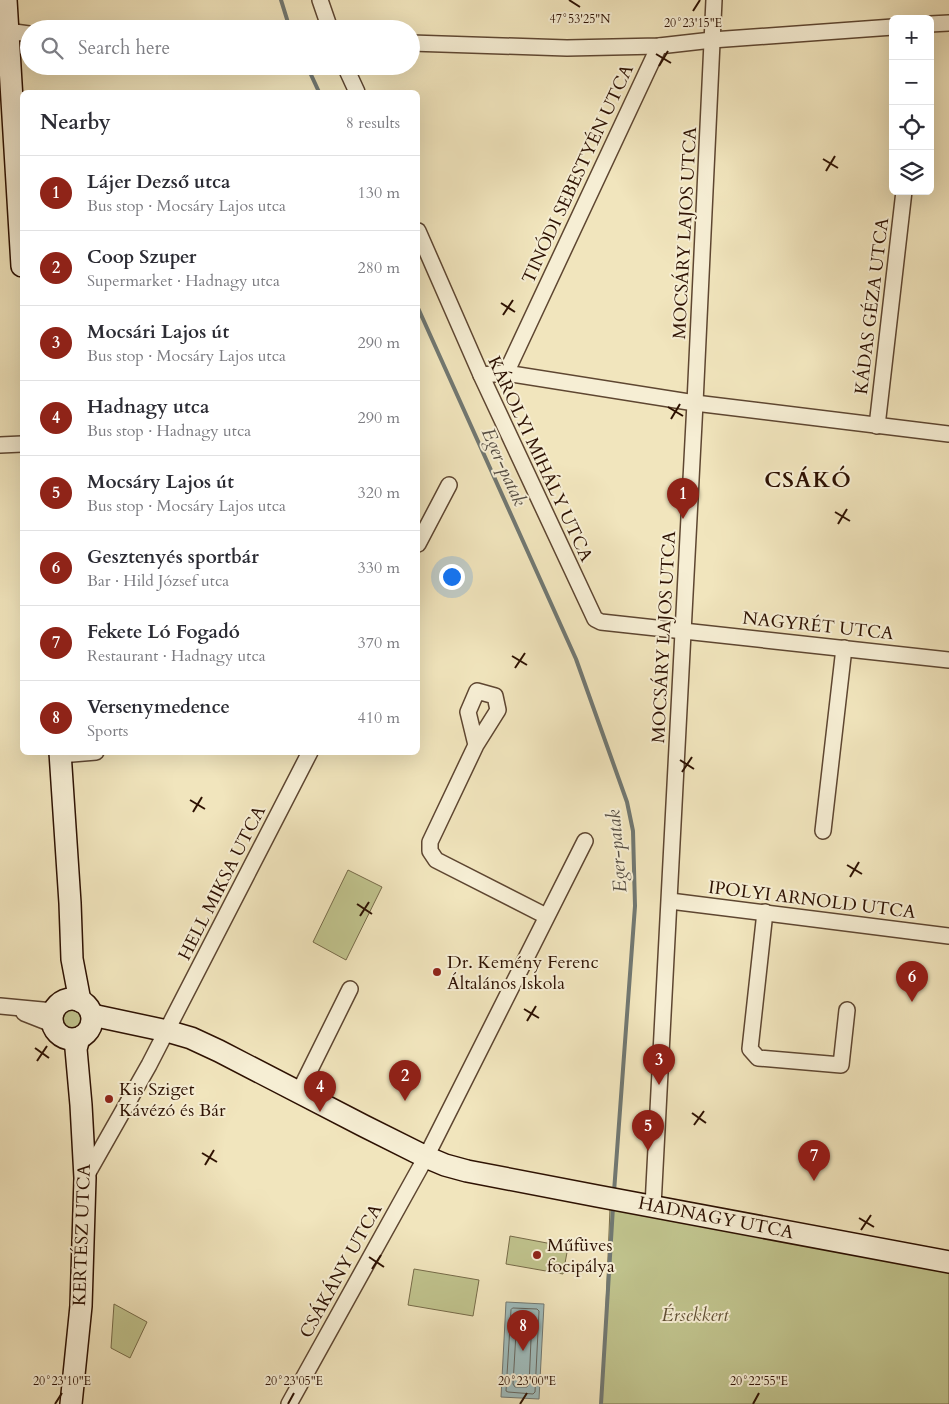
<!DOCTYPE html>
<html lang="en">
<head>
<meta charset="utf-8">
<style>
  :root { --surface:#fff; --page:#f2f2f3; --text:#2b2b33; --muted:#7c7c81; --line:#e1e1e2; --accent:#8f2418 }
  body { margin:0; font-family:Cardo,serif; background:var(--page); color:var(--text) }
  .controls { position:absolute; right:15px; top:15px; display:grid; overflow:hidden; border-radius:8px; box-shadow:0 5px 20px #0002 }
  .controls button { width:45px; height:45px; display:grid; place-items:center; padding:0; border:0; border-bottom:1px solid var(--line); background:var(--surface); color:var(--text); font:25px sans-serif }
  .you { position:absolute; left:451px; top:576px; width:18px; height:18px; margin:-12px; border:4px solid #fff; border-radius:50%; background:#1a73e8; box-shadow:0 0 0 8px #1a73e833 }
  .badge { display:grid; place-items:center; width:32px; height:32px; border-radius:50%; background:var(--accent); color:#fff; font-size:16px; font-weight:700 }
  .pin { position:absolute; translate:-50% -41px; filter:drop-shadow(0 1px 2px #0008) }
  .pin::after { content:''; position:absolute; top:26px; width:18px; height:15px; background:inherit; clip-path:polygon(0 0,100% 0,50% 100%) }
  .list { margin:0; padding:0; list-style:none }
  h2 { display:flex; justify-content:space-between; align-items:center; height:65px; margin:0; padding:0 20px; font-size:21px }
  h2 small { font-size:16px; font-weight:400; color:var(--muted) }
  .list li { display:grid; grid-template-columns:32px 1fr auto; gap:15px; align-items:center; box-sizing:border-box; height:75px; padding:0 20px; border-top:1px solid var(--line) }
  .list b { display:block; font-size:19px; white-space:nowrap }
  .list p { margin:0; font-size:16px; white-space:nowrap; color:var(--muted) }
  .list em { font-size:16px; font-style:normal; color:var(--muted) }
  .icon { flex:none; width:28px; height:28px; fill:none; stroke:currentColor; stroke-width:2; stroke-linecap:round; stroke-linejoin:round }
  .map { position:relative; flex:none; width:949px; height:1404px; overflow:hidden }
  .search { position:absolute; background:var(--surface); box-shadow:0 5px 20px #0002; left:20px; top:20px; width:400px; height:55px; display:flex; align-items:center; gap:12px; box-sizing:border-box; padding:0 18px; border-radius:28px; color:var(--muted); font-size:19px }
  .panel { position:absolute; background:var(--surface); box-shadow:0 5px 20px #0002; left:20px; top:90px; width:400px; height:665px; border-radius:8px }
  .map>svg:first-child { display:block }
  .green { fill:#c0c38d; stroke:#766a48 }
  .water { fill:#9fbcbc; stroke:#717872 }
  .lines { fill:none; stroke-linecap:round; stroke-linejoin:round }
  .shore { stroke:#66665f; stroke-width:1 }
  .stream { stroke:#717872; stroke-width:4 }
  .street-casing { stroke:#5e4631; stroke-width:18 }
  .secondary-casing { stroke:#2d1102; stroke-width:24 }
  .street { stroke:#f6eed4; stroke-width:15 }
  .secondary { stroke:#f6eed4; stroke-width:21 }
  .ticks { fill:none; stroke:#2d1102; stroke-width:2 }
  .poi-dot { fill:#8f2418; stroke:#f6eed4; stroke-width:2 }
  .labels { text-anchor:middle; dominant-baseline:central; stroke-width:4; stroke-linejoin:round; paint-order:stroke }
  .street-label { font-size:18px; fill:#2d1102; stroke:#f6eed4 }
  .poi-label { font-size:18px; fill:#2d1102; stroke:#f6eed4; text-anchor:start }
  .park-label { font-size:18px; font-style:italic; fill:#604f33; stroke:#f6eed4 }
  .water-label { font-size:19px; font-style:italic; fill:#554d43; stroke:#f6eed4 }
  .district-label { font-size:22px; font-weight:bold; letter-spacing:1px; fill:#2d1102; stroke:#f6eed4 }
  .ticks-label { font-size:12px; text-anchor:middle; fill:#2d1102; stroke:#f6eed4; stroke-width:4; stroke-linejoin:round; paint-order:stroke }
</style>
</head>
<body>
<div class="map">
<svg width="949" height="1404" viewBox="0 0 949 1404">
  <rect width="100%" height="100%" fill="#f1e5bd"/>
  <filter id="stains"><feTurbulence type="fractalNoise" baseFrequency=".004" numOctaves="4"/><feColorMatrix values="0 0 0 0 .2 0 0 0 0 .09 0 0 0 0 .02 0 0 0 .5 -.17"/></filter>
  <radialGradient id="worn" r=".72"><stop offset=".6" stop-color="#630" stop-opacity="0"/><stop offset="1" stop-color="#630" stop-opacity=".3"/></radialGradient>
  <g class="green">
    <polygon points="348,870 382,887 346,960 313,942"/>
    <circle cx="72" cy="1019" r="14"/>
    <polygon points="610,1208 949,1272 949,1404 602,1404"/>
    <polygon points="510,1236 568,1247 563,1274 506,1264"/>
    <polygon points="414,1269 479,1280 473,1316 408,1305"/>
    <polygon points="114,1304 147,1322 130,1358 111,1348"/>
  </g>
  <polygon class="water" points="506,1302 544,1304 539,1399 501,1397"/>
  <g class="lines">
    <g class="shore">
      <polygon points="513,1308 537,1309 539,1311 535,1392 533,1394 508,1392 506,1391 511,1310"/>
      <polygon points="519,1314 530,1315 532,1317 529,1385 527,1387 515,1387 513,1384 517,1316"/>
    </g>
    <g class="stream">
      <polyline points="281,0 290,29"/>
      <polyline points="307,66 319,92"/>
      <polyline points="418,308 576,659 627,802 633,831 635,906 614,1192"/>
      <polyline points="601,1404 613,1207"/>
    </g>
    <defs>
      <g id="street">
        <polyline points="320,0 330,29"/>
        <polyline points="930,24 949,23"/>
        <polyline points="0,30 29,34"/>
        <polyline points="411,43 567,48 659,46 712,40 893,27"/>
        <polyline points="345,66 357,92"/>
        <polyline points="418,231 481,375 595,619 601,622 949,660"/>
        <polyline points="506,373 659,46"/>
        <polyline points="481,375 506,373 695,403 949,434"/>
        <polyline points="877,426 904,191"/>
        <polyline points="0,445 22,444"/>
        <polyline points="418,544 449,485"/>
        <polyline points="476,745 468,712 477,691 495,696 498,710 476,745 430,842 430,851 436,860 546,916"/>
        <polyline points="60,755 96,752"/>
        <polyline points="823,831 844,648"/>
        <polyline points="670,901 949,936"/>
        <polyline points="765,912 750,1049 758,1058 841,1065 847,1010"/>
        <polyline points="0,1006 53,1011"/>
        <polyline points="24,1013 52,1024"/>
        <polyline points="299,1092 350,989"/>
        <polyline points="85,1178 149,1065 310,752"/>
        <polyline points="653,1206 695,403 714,0"/>
        <polyline points="289,1404 426,1157 585,841"/>
      </g>
      <g id="secondary">
        <polyline points="6,0 22,266"/>
        <polyline points="60,752 70,903 72,959 80,1001"/>
        <circle cx="72" cy="1019" r="20"/>
        <polyline points="92,1015 167,1031 191,1038 219,1051 364,1126 426,1157 445,1165 467,1171 597,1196 949,1262"/>
        <polyline points="71,1404 81,1306 85,1178 81,1105 76,1049 79,1038"/>
      </g>
    </defs>
    <use href="#street" class="street-casing"/>
    <use href="#secondary" class="secondary-casing"/>
    <use href="#street" class="street"/>
    <use href="#secondary" class="secondary"/>
  </g>
  <path class="ticks" d="M569,0l11,7M693,11l7,-11M656,54l15,9M659,66l9,-15M823,159l15,9M826,171l9,-15M501,303l14,9M503,315l10,-15M668,407l15,9M671,419l9,-15M835,512l15,9M838,524l9,-15M512,656l15,9M515,668l10,-15M680,760l14,9M682,772l10,-15M190,800l15,9M193,812l9,-15M847,865l15,9M850,877l9,-15M357,904l15,10M360,916l9,-14M524,1009l15,9M527,1021l9,-15M35,1048l14,10M37,1061l10,-15M692,1113l14,10M694,1125l10,-14M202,1153l15,9M205,1165l9,-15M859,1218l15,9M861,1230l10,-15M369,1257l15,10M372,1269l9,-14M55,1404l7,-11M288,1404l6,-11M520,1404l7,-11M753,1404l6,-11"/>
  <g class="poi-dot">
    <circle cx="437" cy="972" r="5"/>
    <circle cx="109" cy="1099" r="5"/>
    <circle cx="537" cy="1255" r="5"/>
  </g>
  <g class="labels">
    <g class="street-label">
      <text transform="translate(578 174) rotate(-65)">TINÓDI SEBESTYÉN UTCA</text>
      <text transform="translate(685 233) rotate(-87)">MOCSÁRY LAJOS UTCA</text>
      <text transform="translate(872 306) rotate(-83)">KÁDAS GÉZA UTCA</text>
      <text transform="translate(540 459) rotate(65)">KÁROLYI MIHÁLY UTCA</text>
      <text transform="translate(818 626) rotate(6)">NAGYRÉT UTCA</text>
      <text transform="translate(664 637) rotate(-87)">MOCSÁRY LAJOS UTCA</text>
      <text transform="translate(222 883) rotate(-63)">HELL MIKSA UTCA</text>
      <text transform="translate(812 900) rotate(7)">IPOLYI ARNOLD UTCA</text>
      <text transform="translate(716 1218) rotate(11)">HADNAGY UTCA</text>
      <text transform="translate(82 1235) rotate(-88)">KERTÉSZ UTCA</text>
      <text transform="translate(341 1271) rotate(-61)">CSÁKÁNY UTCA</text>
    </g>
    <g class="poi-label">
      <text x="447" y="962">Dr. Kemény Ferenc<tspan x="447" dy="21">Általános Iskola</tspan></text>
      <text x="119" y="1089">Kis Sziget<tspan x="119" dy="21">Kávézó és Bár</tspan></text>
      <text x="547" y="1245">Műfüves<tspan x="547" dy="21">focipálya</tspan></text>
    </g>
    <g class="park-label">
      <text x="695" y="1315">Érsekkert</text>
    </g>
    <g class="water-label">
      <text transform="translate(504 467) rotate(66)">Eger-patak</text>
      <text transform="translate(617 851) rotate(-95)">Eger-patak</text>
    </g>
    <g class="district-label">
      <text x="808" y="480">CSÁKÓ</text>
    </g>
  </g>
  <g class="ticks-label">
    <text x="580" y="23">47°53'25"N</text>
    <text x="693" y="27">20°23'15"E</text>
    <text x="62" y="1385">20°23'10"E</text>
    <text x="294" y="1385">20°23'05"E</text>
    <text x="527" y="1385">20°23'00"E</text>
    <text x="759" y="1385">20°22'55"E</text>
  </g>
  <rect width="100%" height="100%" filter="url(#stains)"/>
  <rect width="100%" height="100%" fill="url(#worn)"/>
</svg>
<div class="controls">
<button>+</button>
<button>−</button>
<button><svg class="icon" aria-label="locate" viewBox="0 0 24 24"><circle cx="12" cy="12" r="6"/><path d="M12 2v4M12 18v4M2 12h4M18 12h4"/></svg></button>
<button><svg class="icon" aria-label="layers" viewBox="0 0 24 24"><path d="M12 4l9 5-9 5-9-5zM3 14l9 5 9-5"/></svg></button>
</div>
<div class="you"></div>
<div class="pin badge" style="left:683px;top:519px">1</div>
<div class="pin badge" style="left:405px;top:1101px">2</div>
<div class="pin badge" style="left:659px;top:1085px">3</div>
<div class="pin badge" style="left:320px;top:1112px">4</div>
<div class="pin badge" style="left:648px;top:1151px">5</div>
<div class="pin badge" style="left:912px;top:1002px">6</div>
<div class="pin badge" style="left:814px;top:1181px">7</div>
<div class="pin badge" style="left:523px;top:1351px">8</div>
<div class="search"><svg class="icon" aria-label="search" viewBox="0 0 24 24"><circle cx="10" cy="10" r="6"/><path d="M15 15l6 6"/></svg>Search here</div>
<section class="panel">
<h2>Nearby<small>8 results</small></h2>
<ul class="list">
<li><span class="badge">1</span><div><b>Lájer Dezső utca</b><p>Bus stop · Mocsáry Lajos utca</p></div><em>130 m</em></li>
<li><span class="badge">2</span><div><b>Coop Szuper</b><p>Supermarket · Hadnagy utca</p></div><em>280 m</em></li>
<li><span class="badge">3</span><div><b>Mocsári Lajos út</b><p>Bus stop · Mocsáry Lajos utca</p></div><em>290 m</em></li>
<li><span class="badge">4</span><div><b>Hadnagy utca</b><p>Bus stop · Hadnagy utca</p></div><em>290 m</em></li>
<li><span class="badge">5</span><div><b>Mocsáry Lajos út</b><p>Bus stop · Mocsáry Lajos utca</p></div><em>320 m</em></li>
<li><span class="badge">6</span><div><b>Gesztenyés sportbár</b><p>Bar · Hild József utca</p></div><em>330 m</em></li>
<li><span class="badge">7</span><div><b>Fekete Ló Fogadó</b><p>Restaurant · Hadnagy utca</p></div><em>370 m</em></li>
<li><span class="badge">8</span><div><b>Versenymedence</b><p>Sports</p></div><em>410 m</em></li>
</ul>
</section>
</div>
</body>
</html>
